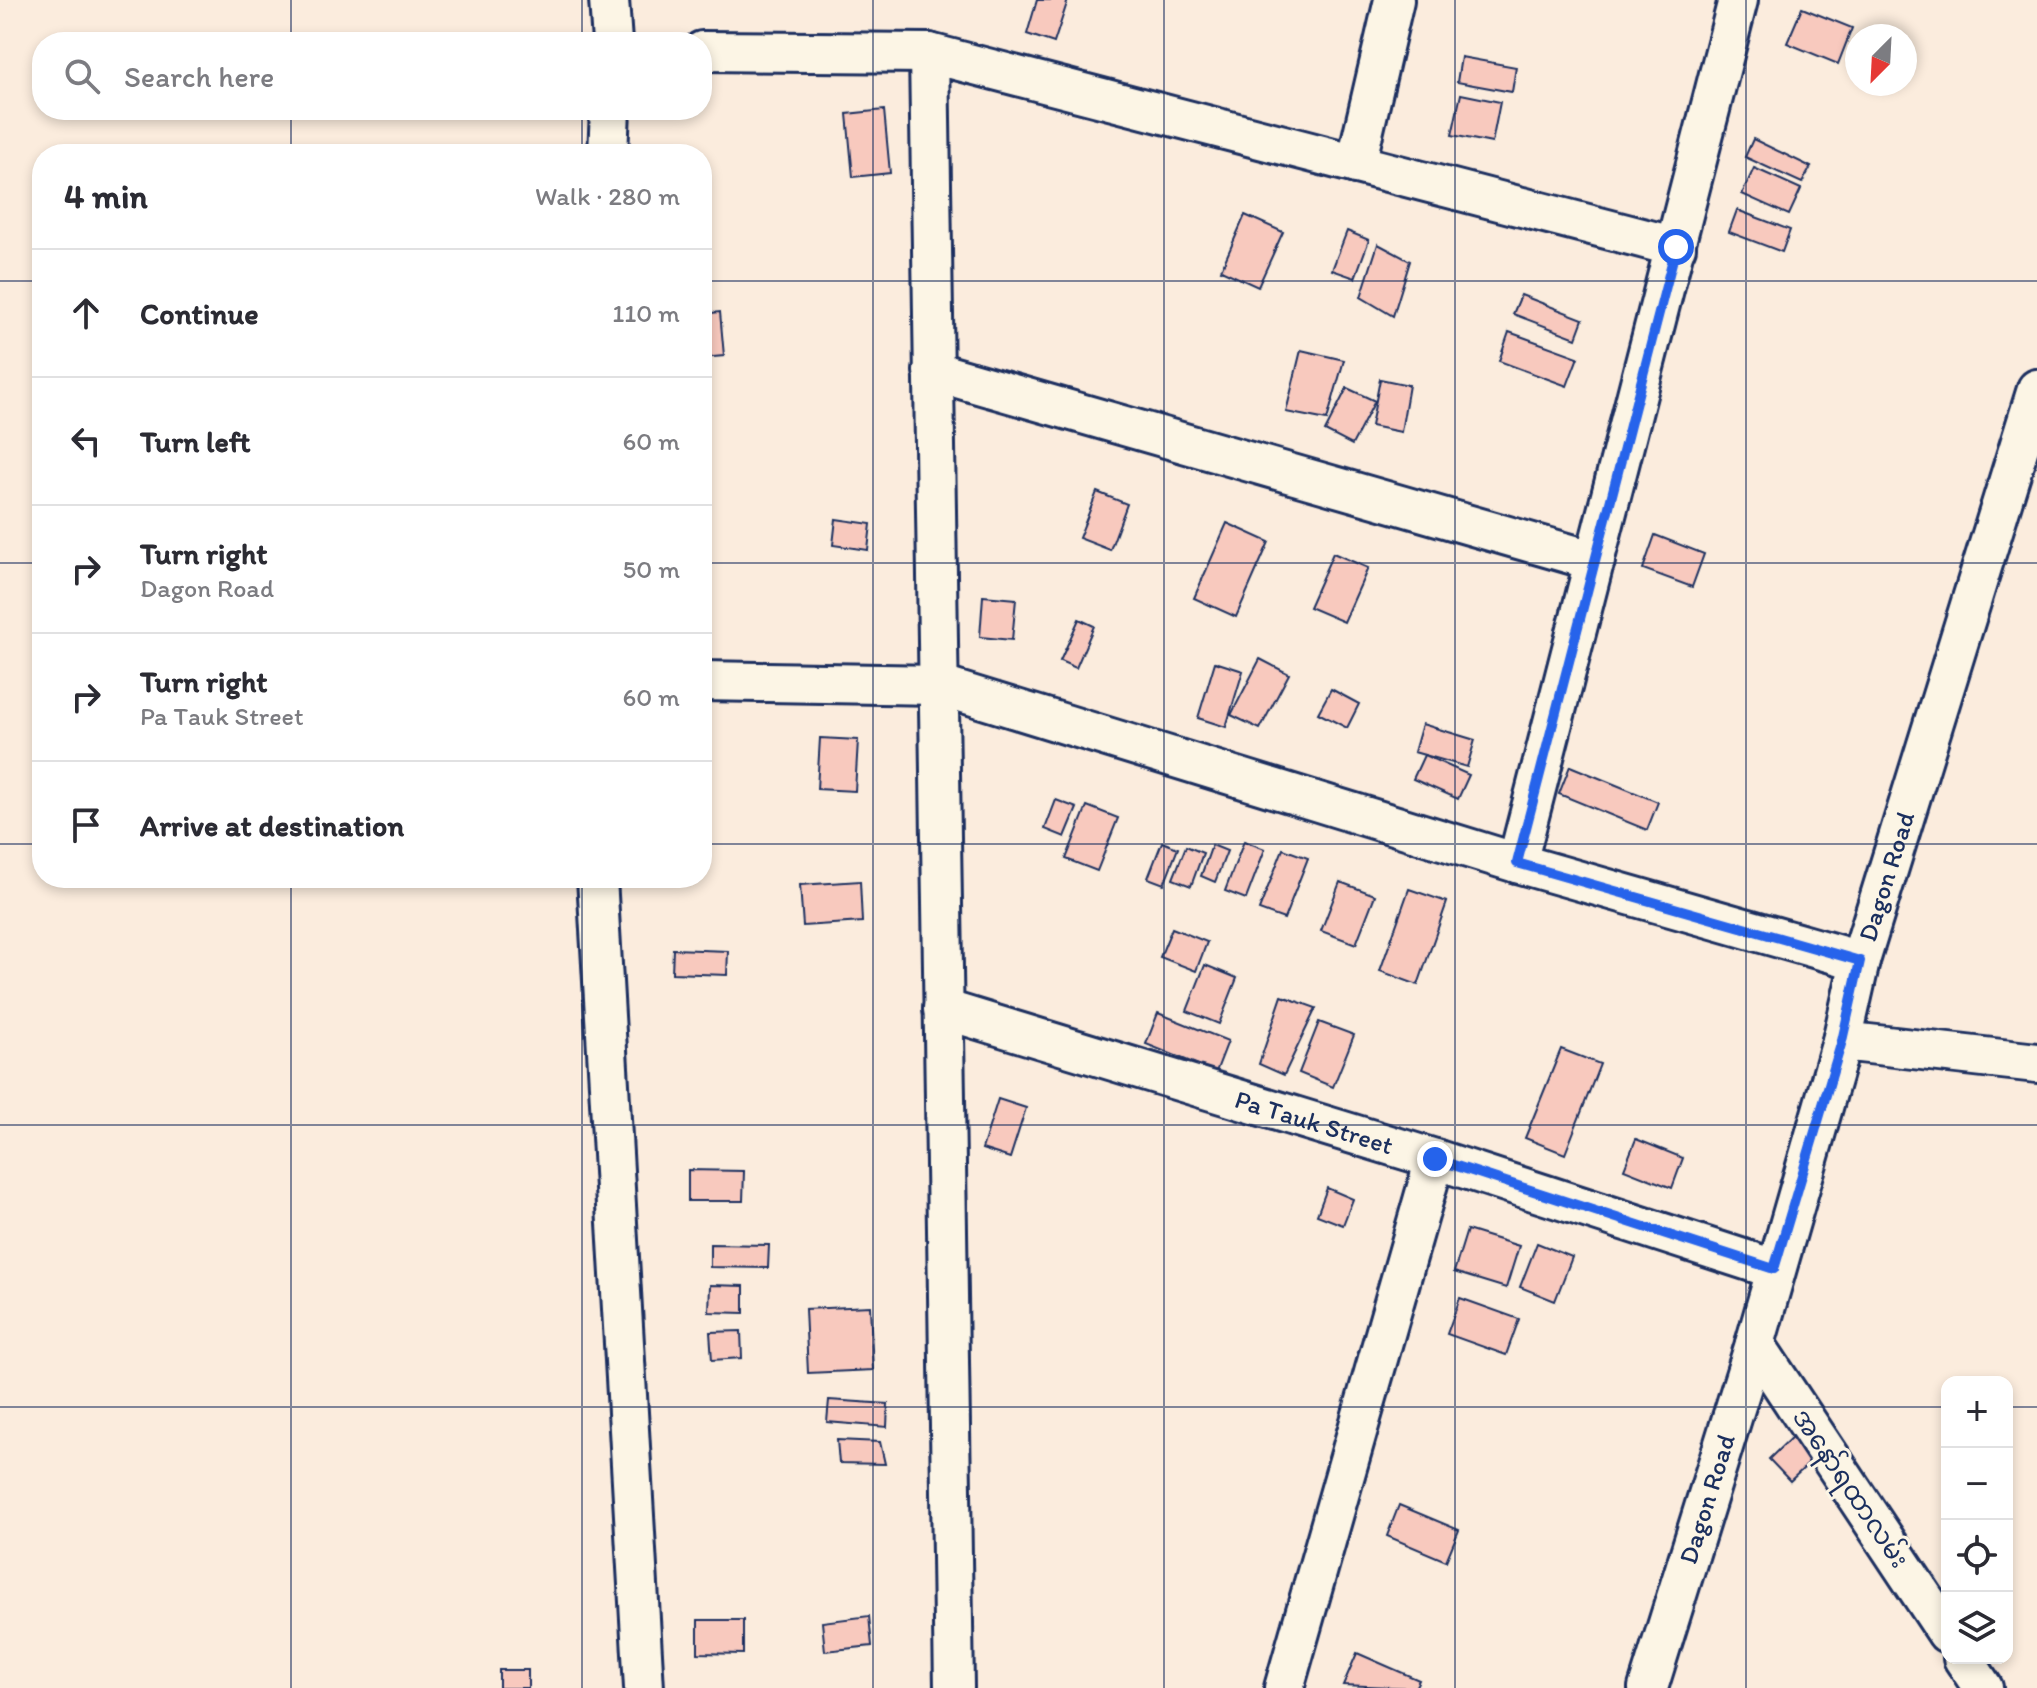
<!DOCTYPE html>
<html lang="en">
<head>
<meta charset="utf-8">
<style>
  :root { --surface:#fff; --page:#f2f2f3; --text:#2b2b33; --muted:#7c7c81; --line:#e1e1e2 }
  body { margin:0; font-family:Itim,"Noto Sans Myanmar",sans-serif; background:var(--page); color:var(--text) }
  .controls { position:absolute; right:24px; bottom:24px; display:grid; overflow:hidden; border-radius:16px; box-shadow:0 4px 12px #0003 }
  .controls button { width:72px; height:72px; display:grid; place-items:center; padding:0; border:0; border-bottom:2px solid var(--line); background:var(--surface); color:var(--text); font:40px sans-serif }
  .compass { position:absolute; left:1845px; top:24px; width:72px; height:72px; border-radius:50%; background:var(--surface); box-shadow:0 4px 12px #0003; rotate:204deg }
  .stop { position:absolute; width:24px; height:24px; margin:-18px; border:6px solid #2563eb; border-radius:50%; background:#fff }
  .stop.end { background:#2563eb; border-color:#fff; box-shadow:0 2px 8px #0008 }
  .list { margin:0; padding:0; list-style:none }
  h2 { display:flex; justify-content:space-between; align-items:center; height:104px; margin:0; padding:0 32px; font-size:34px }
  h2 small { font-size:26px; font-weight:400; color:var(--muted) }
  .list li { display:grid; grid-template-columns:52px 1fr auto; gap:24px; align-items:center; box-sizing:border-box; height:128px; padding:0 32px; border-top:2px solid var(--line) }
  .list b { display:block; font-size:30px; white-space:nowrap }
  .list p { margin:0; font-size:26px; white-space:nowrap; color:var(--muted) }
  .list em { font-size:26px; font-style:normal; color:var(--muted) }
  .icon { flex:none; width:44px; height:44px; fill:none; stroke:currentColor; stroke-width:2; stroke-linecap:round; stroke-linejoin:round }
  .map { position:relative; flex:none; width:2037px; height:1688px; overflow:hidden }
  .search { position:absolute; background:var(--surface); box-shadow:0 4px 12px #0003; left:32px; top:32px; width:680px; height:88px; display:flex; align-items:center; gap:20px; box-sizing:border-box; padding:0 28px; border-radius:32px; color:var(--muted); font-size:30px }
  .panel { position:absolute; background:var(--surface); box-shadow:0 4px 12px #0003; left:32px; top:144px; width:680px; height:744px; border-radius:32px }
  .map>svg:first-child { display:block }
  .building { fill:#f8c9be; stroke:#1b2f5e; stroke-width:2 }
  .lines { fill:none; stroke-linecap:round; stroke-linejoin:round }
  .street-casing { stroke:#1b2f5e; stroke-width:44 }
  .street { stroke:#fcf5e5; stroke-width:38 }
  .route { stroke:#2563eb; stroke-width:10 }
  .grid { fill:none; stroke:#1b2f5e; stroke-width:2; stroke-opacity:0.55 }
  .labels { text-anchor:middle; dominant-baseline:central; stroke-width:6; stroke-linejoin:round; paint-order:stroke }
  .street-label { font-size:26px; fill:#1b2f5e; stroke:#fcf5e5 }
</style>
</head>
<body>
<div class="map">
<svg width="2037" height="1688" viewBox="0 0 2037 1688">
  <rect width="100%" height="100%" fill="#fbecdd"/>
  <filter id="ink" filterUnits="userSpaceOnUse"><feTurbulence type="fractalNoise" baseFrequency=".0125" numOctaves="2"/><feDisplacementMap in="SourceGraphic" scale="16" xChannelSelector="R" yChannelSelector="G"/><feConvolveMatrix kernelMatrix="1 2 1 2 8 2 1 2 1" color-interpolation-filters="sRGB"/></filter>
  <g filter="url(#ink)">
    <g class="building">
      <polygon points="1037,0 1068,0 1054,43 1027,34"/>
      <polygon points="1802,8 1852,28 1838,64 1787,43"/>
      <polygon points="1461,57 1516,67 1512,92 1457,82"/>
      <polygon points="1461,94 1500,102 1492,143 1452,135"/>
      <polygon points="884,110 890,173 853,177 847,114"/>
      <polygon points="1753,139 1811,167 1802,183 1745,157"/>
      <polygon points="1754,168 1801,189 1789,215 1742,194"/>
      <polygon points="1737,210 1790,230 1782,252 1729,232"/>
      <polygon points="1245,215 1283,232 1258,287 1221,270"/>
      <polygon points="1347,231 1369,240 1355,278 1332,270"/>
      <polygon points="1378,244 1410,261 1393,316 1361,297"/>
      <polygon points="1521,295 1583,319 1576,338 1513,314"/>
      <polygon points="720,312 724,356 702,358 702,314"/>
      <polygon points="1509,332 1578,357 1567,386 1499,361"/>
      <polygon points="1301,350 1344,360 1327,420 1286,412"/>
      <polygon points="1380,379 1409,385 1401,432 1371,426"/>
      <polygon points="1347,388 1375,401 1352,445 1325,431"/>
      <polygon points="1097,492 1127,504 1110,550 1079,538"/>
      <polygon points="836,519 871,524 868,550 833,545"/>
      <polygon points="1227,523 1269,542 1236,617 1194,598"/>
      <polygon points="1655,535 1704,554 1692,587 1643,569"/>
      <polygon points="1333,553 1368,568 1344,622 1309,607"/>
      <polygon points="983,596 1016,599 1012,640 980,637"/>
      <polygon points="1079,619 1094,626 1076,668 1060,661"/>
      <polygon points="1260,659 1289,674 1260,729 1231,715"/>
      <polygon points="1215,662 1243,671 1226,727 1198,718"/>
      <polygon points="1331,689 1359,704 1347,728 1318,713"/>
      <polygon points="1422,724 1475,740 1467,767 1414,752"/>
      <polygon points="820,738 858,740 855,791 817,789"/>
      <polygon points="1424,755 1469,775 1458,799 1413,779"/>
      <polygon points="1570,766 1658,802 1647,830 1559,794"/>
      <polygon points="1056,800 1077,808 1065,837 1045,829"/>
      <polygon points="1087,806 1118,818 1097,871 1066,859"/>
      <polygon points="1244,841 1265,849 1246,899 1225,891"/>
      <polygon points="1162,842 1178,848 1164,884 1148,878"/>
      <polygon points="1212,845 1227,851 1215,882 1201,876"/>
      <polygon points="1186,846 1203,853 1191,886 1173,879"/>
      <polygon points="1283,849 1308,858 1284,919 1259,910"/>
      <polygon points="860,881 862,922 803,926 800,885"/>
      <polygon points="1340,882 1375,895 1356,944 1321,931"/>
      <polygon points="1409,889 1447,902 1418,985 1380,971"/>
      <polygon points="1172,928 1207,942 1196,971 1160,957"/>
      <polygon points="673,949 728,951 727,975 672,973"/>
      <polygon points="1205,965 1237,978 1219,1024 1187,1011"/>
      <polygon points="1282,996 1316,1008 1284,1075 1259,1064"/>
      <polygon points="1158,1013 1228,1041 1216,1072 1146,1044"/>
      <polygon points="1319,1022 1354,1035 1333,1087 1299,1073"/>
      <polygon points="1561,1049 1600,1064 1565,1154 1525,1138"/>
      <polygon points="998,1099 1026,1108 1010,1158 982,1149"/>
      <polygon points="1636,1139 1683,1158 1672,1188 1624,1169"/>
      <polygon points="688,1170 744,1171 743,1201 688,1201"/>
      <polygon points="1327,1188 1353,1199 1343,1225 1317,1215"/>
      <polygon points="1467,1230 1519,1246 1506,1288 1454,1272"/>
      <polygon points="1537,1243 1572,1257 1555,1301 1520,1287"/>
      <polygon points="710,1244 769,1245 768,1268 710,1267"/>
      <polygon points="710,1285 744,1286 744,1313 709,1312"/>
      <polygon points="1460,1298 1519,1319 1506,1355 1447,1334"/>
      <polygon points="870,1306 873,1370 808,1373 805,1309"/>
      <polygon points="741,1331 742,1358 712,1360 710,1332"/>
      <polygon points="829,1400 888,1404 887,1427 827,1422"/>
      <polygon points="1797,1432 1818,1455 1790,1481 1769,1459"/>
      <polygon points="837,1440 880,1442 885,1464 839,1463"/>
      <polygon points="1399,1505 1459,1530 1446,1561 1387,1536"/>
      <polygon points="869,1616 872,1646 825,1651 822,1622"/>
      <polygon points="698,1620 743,1620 743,1654 698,1653"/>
      <polygon points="1357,1653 1419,1680 1415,1688 1343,1685"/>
      <rect x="499" y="1670" width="29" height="18"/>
    </g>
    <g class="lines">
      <defs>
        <g id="street">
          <polyline points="609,0 612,42"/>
          <polyline points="702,51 929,53 1676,247"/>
          <polyline points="929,53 954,1688"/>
          <polyline points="608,154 610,110"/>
          <polyline points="1356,164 1394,0"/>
          <polyline points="933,371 1595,561"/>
          <polyline points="702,681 938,685 1517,863 1860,961"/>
          <polyline points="1517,863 1738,0"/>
          <polyline points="597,878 644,1688"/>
          <path id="s1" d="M943,1009l492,150 339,110"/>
          <polyline points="1842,1041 2037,1063"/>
          <polyline points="1755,1344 1947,1633"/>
          <polyline points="1963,1658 1983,1688"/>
          <polyline points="1284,1688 1435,1159"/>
          <path id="s2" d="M1648,1688l107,-344 87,-303 18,-80 177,-572"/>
        </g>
      </defs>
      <use href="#street" class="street-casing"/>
      <use href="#street" class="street"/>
    </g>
  </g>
  <g class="lines" filter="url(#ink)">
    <polyline class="route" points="1435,1159 1774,1269 1842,1041 1860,961 1517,863 1676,247"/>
  </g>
  <path class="grid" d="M291,0v42M582,0v42M873,0v1688M1164,0v1688M1455,0v1688M1746,0v1688M291,110v44M582,110v44M0,281h42M702,281h1335M0,563h42M702,563h1335M0,844h42M702,844h1335M291,878v810M582,878v810M0,1125h2037M0,1407h1947M2007,1407h30"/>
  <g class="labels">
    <g class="street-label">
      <text stroke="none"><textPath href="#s2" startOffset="846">Dagon Road</textPath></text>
      <text stroke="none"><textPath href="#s1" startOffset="388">Pa Tauk Street</textPath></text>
      <text transform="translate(1851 1488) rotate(56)">အနော်ရထာလမ်း</text>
      <text stroke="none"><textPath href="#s2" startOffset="198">Dagon Road</textPath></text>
    </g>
  </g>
</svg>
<div class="controls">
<button>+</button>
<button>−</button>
<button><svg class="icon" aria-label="locate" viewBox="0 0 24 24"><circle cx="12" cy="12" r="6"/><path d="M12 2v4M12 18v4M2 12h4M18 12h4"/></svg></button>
<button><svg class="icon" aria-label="layers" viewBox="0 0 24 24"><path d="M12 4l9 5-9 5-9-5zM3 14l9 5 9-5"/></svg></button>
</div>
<svg class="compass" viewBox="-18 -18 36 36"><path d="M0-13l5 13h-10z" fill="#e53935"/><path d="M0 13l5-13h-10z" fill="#7c7c81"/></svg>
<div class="stop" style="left:1676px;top:247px"></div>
<div class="stop end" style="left:1435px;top:1159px"></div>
<div class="search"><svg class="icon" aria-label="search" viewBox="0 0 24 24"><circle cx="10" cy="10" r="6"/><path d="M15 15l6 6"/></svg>Search here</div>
<section class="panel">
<h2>4 min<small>Walk · 280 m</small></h2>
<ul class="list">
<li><svg class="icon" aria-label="ahead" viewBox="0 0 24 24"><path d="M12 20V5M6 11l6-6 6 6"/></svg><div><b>Continue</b></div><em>110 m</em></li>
<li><svg class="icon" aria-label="left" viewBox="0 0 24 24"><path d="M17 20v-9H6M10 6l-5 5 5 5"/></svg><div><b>Turn left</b></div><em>60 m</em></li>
<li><svg class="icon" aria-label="right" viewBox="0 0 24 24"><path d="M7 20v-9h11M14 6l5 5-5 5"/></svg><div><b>Turn right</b><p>Dagon Road</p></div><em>50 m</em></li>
<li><svg class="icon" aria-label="right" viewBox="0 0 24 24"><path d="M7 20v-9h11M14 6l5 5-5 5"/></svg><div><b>Turn right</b><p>Pa Tauk Street</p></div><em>60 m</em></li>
<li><svg class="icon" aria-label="arrive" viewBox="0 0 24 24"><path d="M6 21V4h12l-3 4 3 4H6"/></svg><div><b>Arrive at destination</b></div></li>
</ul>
</section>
</div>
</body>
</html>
